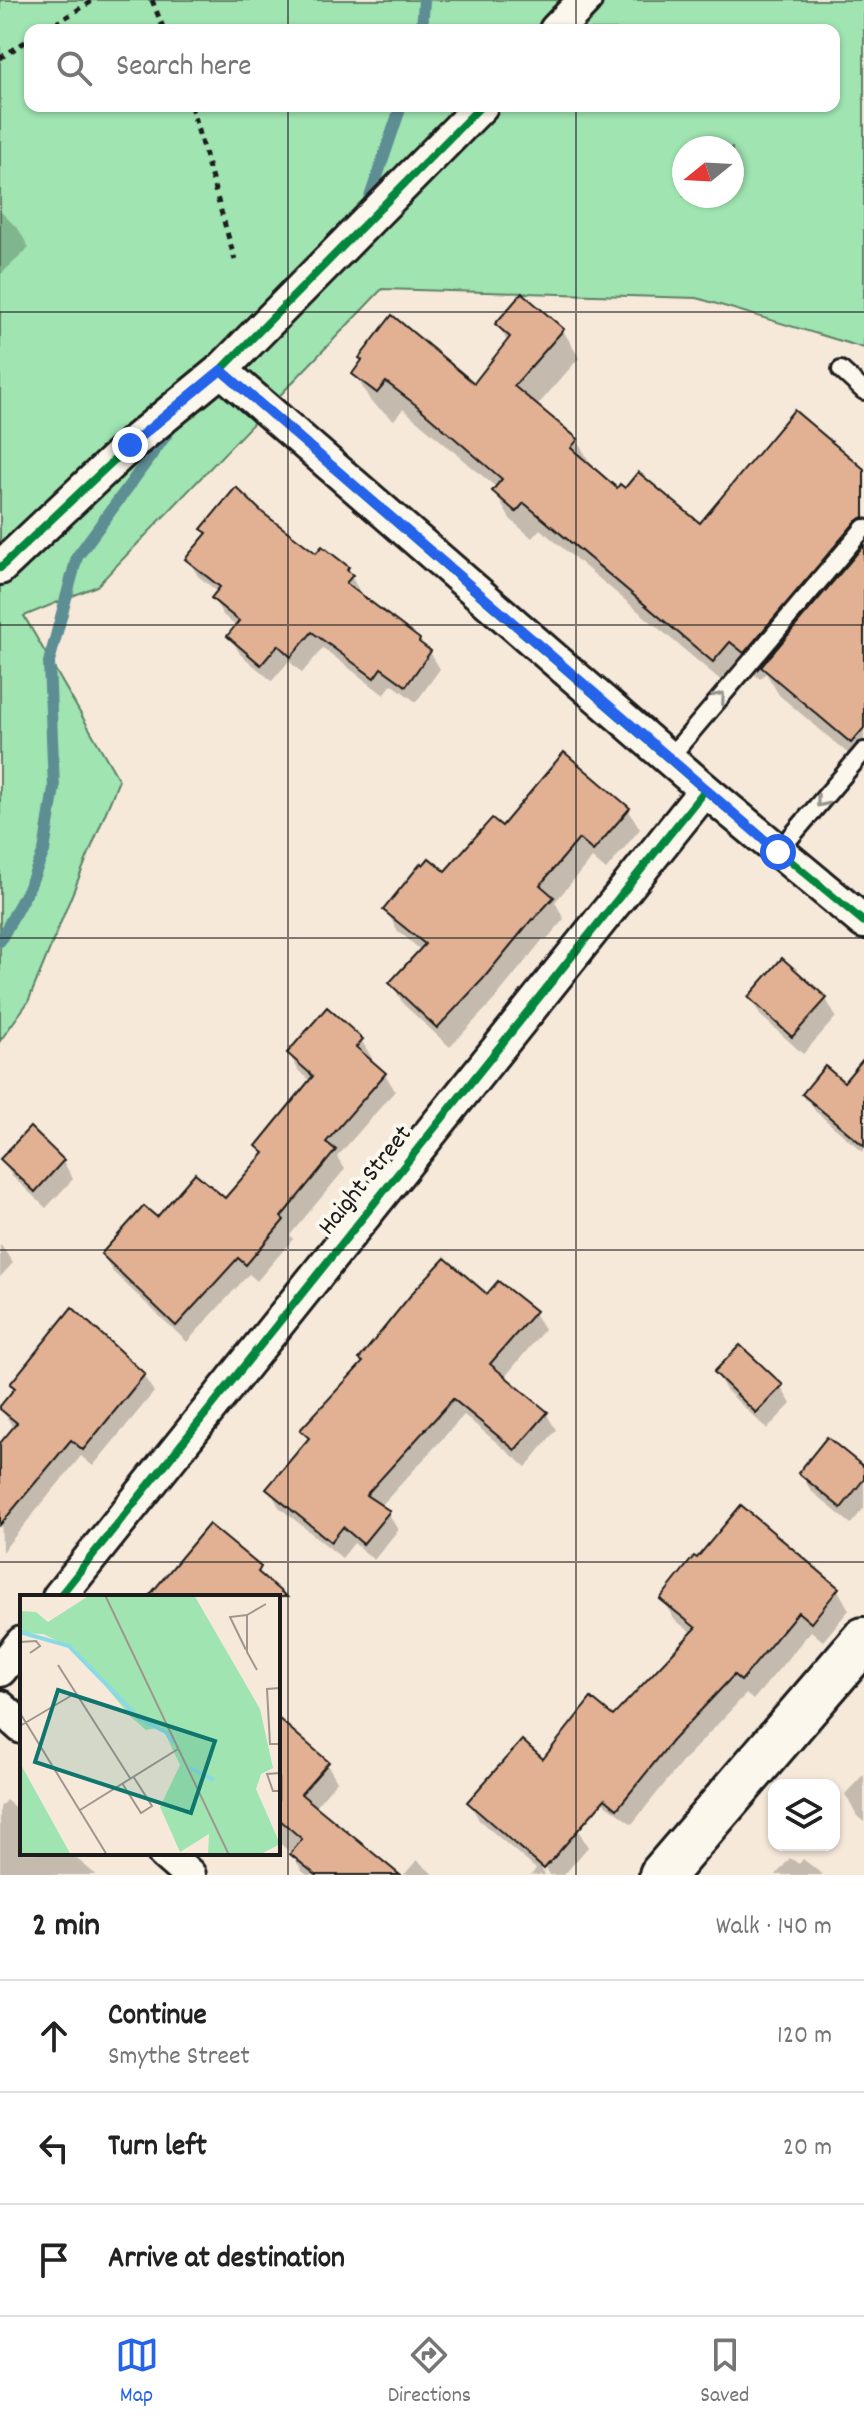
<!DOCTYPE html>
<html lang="en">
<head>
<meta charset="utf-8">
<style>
  :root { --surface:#fff; --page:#f2f2f2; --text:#222; --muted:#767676; --line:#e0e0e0; --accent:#2563eb }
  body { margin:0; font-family:Dekko,sans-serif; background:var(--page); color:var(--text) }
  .controls { position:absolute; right:24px; bottom:24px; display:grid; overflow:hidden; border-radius:16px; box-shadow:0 2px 6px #0004 }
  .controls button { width:72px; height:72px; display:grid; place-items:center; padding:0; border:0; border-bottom:2px solid var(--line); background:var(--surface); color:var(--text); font:40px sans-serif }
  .compass { position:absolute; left:672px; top:136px; width:72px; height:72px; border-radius:50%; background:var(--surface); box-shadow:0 2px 6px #0004; rotate:252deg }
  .stop { position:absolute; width:24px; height:24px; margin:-18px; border:6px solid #2563eb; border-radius:50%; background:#fff }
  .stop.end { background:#2563eb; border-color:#fff; box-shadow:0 2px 8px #0008 }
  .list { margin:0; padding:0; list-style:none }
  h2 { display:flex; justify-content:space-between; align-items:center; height:104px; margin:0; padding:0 32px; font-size:34px }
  h2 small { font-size:26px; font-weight:400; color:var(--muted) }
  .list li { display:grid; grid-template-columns:52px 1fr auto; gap:24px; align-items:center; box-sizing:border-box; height:112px; padding:0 32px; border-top:2px solid var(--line) }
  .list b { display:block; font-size:30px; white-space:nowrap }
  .list p { margin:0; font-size:26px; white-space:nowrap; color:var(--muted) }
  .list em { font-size:26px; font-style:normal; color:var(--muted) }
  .icon { flex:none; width:44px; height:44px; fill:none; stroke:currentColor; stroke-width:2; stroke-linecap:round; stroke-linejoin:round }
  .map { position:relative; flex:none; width:864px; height:1875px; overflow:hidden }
  .search { position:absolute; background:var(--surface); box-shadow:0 2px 6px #0004; left:24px; right:24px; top:24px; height:88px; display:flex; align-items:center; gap:20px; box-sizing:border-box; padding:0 28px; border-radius:16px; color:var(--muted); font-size:30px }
  .sheet { height:440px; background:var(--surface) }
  nav { display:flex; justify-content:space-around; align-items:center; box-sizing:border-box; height:112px; border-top:2px solid var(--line); background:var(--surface); font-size:22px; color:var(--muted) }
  nav a { display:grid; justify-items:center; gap:4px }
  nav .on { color:var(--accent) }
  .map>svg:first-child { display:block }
  .green { fill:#9fe4b1; stroke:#5e8066; stroke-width:2; fill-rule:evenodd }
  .shadow { fill:#0003 }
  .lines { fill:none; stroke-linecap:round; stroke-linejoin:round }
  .stream { stroke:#5d8e94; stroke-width:12 }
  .building { fill:#e2b193; stroke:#1c1c1c; stroke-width:2 }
  .lane-casing { stroke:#1c1c1c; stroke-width:22 }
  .street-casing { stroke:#1c1c1c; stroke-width:38 }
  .secondary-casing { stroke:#1c1c1c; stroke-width:50 }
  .path { stroke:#1c1c1c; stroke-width:5; stroke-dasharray:6 6; stroke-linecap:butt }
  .lane { stroke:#fbf7ec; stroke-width:16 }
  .street { stroke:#fbf7ec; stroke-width:32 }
  .secondary { stroke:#fbf7ec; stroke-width:44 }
  .cycleway-casing { stroke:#fbf7ec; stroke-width:13 }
  .cycleway { stroke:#00873e; stroke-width:8 }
  .oneway { stroke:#97948e }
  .route { stroke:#2563eb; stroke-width:10 }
  .grid { fill:none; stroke:#1c1c1c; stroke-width:2; stroke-opacity:0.55 }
  .labels { text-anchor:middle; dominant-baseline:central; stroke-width:8; stroke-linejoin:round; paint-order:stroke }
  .street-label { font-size:26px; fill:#1c1c1c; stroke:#fbf7ec }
  .inset-river { fill:none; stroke:#89dae4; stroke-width:4 }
  .inset-road { fill:none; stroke:#9f978e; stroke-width:2 }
  .view { fill:#0f766e; fill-opacity:0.15; stroke:#0f766e; stroke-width:4 }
  .inset-edge { fill:none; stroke:#1c1c1c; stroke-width:4 }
</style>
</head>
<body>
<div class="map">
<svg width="864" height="1875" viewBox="0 0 864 1875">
  <rect width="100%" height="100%" fill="#f6e9da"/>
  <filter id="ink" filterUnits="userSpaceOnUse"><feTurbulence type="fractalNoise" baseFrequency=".0125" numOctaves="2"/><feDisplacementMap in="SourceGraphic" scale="16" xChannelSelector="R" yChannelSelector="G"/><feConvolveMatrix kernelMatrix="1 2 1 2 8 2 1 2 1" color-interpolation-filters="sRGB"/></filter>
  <g filter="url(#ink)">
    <path class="green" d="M0,0h864v348l-167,-50 -315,-9 -285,297 -73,30 95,164 -91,222 -28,39zM30,30h804v76h-804zM684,148h48v48h-48z"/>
    <g class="shadow">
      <polygon points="0,211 19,230 29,248 0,275"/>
      <polygon points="498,324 563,330 579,358 536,407 577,440 593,468 618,491 700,526 864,472 864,767 779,695 766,673 760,679 747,668 730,688 540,529 532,538 510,519 494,491 497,488 403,409 394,420 371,402 355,374 474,386 508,343"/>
      <polygon points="262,514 316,556 347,569 361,594 360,596 419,641 430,652 440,669 416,702 392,684 384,695 323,648 302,673 289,661 272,681 240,654 230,636 237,627 223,615 213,598 218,592 198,576 188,559 207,535 204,529"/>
      <polygon points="628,809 640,829 606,870 592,858 555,902 564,919 546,940 544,938 494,1000 450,1047 403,1004 392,983 422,951 398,931 386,911 446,873 502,829"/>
      <polygon points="750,997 826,999 836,1017 803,1054 760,1015"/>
      <polygon points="361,1040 372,1058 369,1061 385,1074 395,1091 337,1157 345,1169 290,1235 293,1239 257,1281 249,1274 187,1342 113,1272 103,1255 157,1220 225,1201 264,1156 258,1146 311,1082 299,1071 289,1054"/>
      <polygon points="864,1061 864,1150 863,1152 815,1111 805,1094 844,1085"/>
      <polygon points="30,1130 63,1161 73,1179 46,1208 12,1176 2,1159"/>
      <polygon points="0,1244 13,1263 0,1277"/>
      <polygon points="487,1297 534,1313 544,1330 504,1378 546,1413 556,1430 526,1467 464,1415 380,1507 388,1513 398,1530 374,1560 354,1543 342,1558 279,1507 269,1489 309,1441 303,1430 364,1364 361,1359"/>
      <polygon points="716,1373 781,1387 791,1404 767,1429 726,1390"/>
      <polygon points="143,1375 154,1392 93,1466 81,1456 2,1552 0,1446 14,1429 1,1408 15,1389 12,1384"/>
      <polygon points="864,1470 864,1508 851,1524 811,1491 801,1473"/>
      <polygon points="838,1590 849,1610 823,1641 811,1631 753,1700 746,1694 683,1761 632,1824 562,1773 693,1634 674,1619 662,1599"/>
      <polygon points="278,1745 327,1764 337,1781 314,1808 397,1875 307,1875 302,1871 293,1855 278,1842"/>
      <polygon points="864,1774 864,1822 857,1816 845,1794"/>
      <polygon points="6,1800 22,1813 22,1853 70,1853 96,1875 0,1875 0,1807"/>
      <polygon points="469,1802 578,1830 588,1847 564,1875 550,1875 541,1860 537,1862 545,1875 531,1875 536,1869 479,1820"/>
      <polygon points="790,1858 799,1864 803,1859 823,1875 776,1875"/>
      <polygon points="417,1860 434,1875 404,1875"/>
    </g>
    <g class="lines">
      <g class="stream">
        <polyline points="422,30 424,0"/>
        <polyline points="366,209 401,106"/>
        <polyline points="0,941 30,885 44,851 54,788 49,662 77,557 174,424"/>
      </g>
    </g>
    <g class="building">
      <polygon points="522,293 564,329 514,386 578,439 571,448 617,488 620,484 625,488 638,472 700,523 794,410 864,469 864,517 856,521 744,653 730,642 713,662 524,503 516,512 492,491 502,479 416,405 386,382 377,393 352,374 362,360 359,358 392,315 474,383 510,337 495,324"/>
      <polygon points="236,487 263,513 316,553 322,546 349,567 347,570 353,575 346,583 420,639 419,642 431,651 406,686 381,668 374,678 312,632 291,657 278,645 261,665 227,636 239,621 211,598 220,587 185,559 207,533 201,529"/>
      <polygon points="864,545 864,728 851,743 761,667"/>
      <polygon points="564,752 630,808 593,851 579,839 540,885 554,897 533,920 532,919 483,979 437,1028 389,983 425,944 383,910 421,863 423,865 429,858 445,871 492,818 502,826"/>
      <polygon points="782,958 827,998 792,1037 748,997"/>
      <polygon points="327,1007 363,1039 356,1047 386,1073 326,1142 336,1150 281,1217 284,1220 246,1265 238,1258 176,1326 101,1254 144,1206 157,1217 195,1173 225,1198 264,1153 256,1146 313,1076 287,1053"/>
      <polygon points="864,1058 864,1146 802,1094 825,1066 844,1082"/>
      <polygon points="30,1127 64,1160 35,1192 0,1159"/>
      <polygon points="445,1258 487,1294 498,1281 536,1311 490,1364 548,1412 515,1450 453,1399 366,1495 390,1511 363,1544 343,1527 331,1542 266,1489 309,1438 300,1430 363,1362 359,1359 414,1291"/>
      <polygon points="72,1307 145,1374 83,1450 71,1440 0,1525 0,1443 17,1423 0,1409 0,1406 15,1388 10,1384"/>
      <polygon points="740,1345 783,1385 756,1413 714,1372"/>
      <polygon points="827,1437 864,1467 864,1479 841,1508 798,1473"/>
      <polygon points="741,1505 839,1588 811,1623 798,1612 741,1681 734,1675 672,1741 617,1809 605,1799 544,1869 467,1802 522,1740 543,1759 591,1698 613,1716 696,1628 660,1599 694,1556 697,1558"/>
      <polygon points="209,1524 261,1567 258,1572 287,1597 148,1597"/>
      <polygon points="278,1718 329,1762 301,1794 400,1875 316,1875 290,1854 302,1839 279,1819 278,1821"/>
    </g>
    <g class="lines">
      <defs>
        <g id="lane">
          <polyline points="841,370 864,391"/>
          <polyline points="670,757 864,528"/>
          <polyline points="778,852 864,751"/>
        </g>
        <g id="street">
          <polyline points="556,30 585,0"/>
          <polyline points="221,370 705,790 864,922"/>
          <polyline points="0,568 130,445 221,370 481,106"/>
          <polyline points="59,1597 705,790"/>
          <polyline points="0,1670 22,1643"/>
          <polyline points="0,1707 22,1727"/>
          <polyline points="164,1853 189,1875"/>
        </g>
        <polyline id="secondary" points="662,1875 864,1640"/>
      </defs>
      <use href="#lane" class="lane-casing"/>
      <use href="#street" class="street-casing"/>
      <use href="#secondary" class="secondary-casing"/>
      <g class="path">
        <polyline points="152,0 164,30"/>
        <polyline points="45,30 94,0"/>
        <polyline points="0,58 30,39"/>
        <polyline points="191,106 235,260"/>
      </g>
      <use href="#lane" class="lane"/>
      <use href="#street" class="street"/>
      <use href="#secondary" class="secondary"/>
      <defs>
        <g id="cycleway">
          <polyline points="221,370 705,790 864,922"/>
          <polyline points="0,568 130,445 221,370 481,106"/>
          <polyline points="59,1597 705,790"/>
        </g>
      </defs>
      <use href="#cycleway" class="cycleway-casing"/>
      <use href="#cycleway" class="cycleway"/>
    </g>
    <defs><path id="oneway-chevron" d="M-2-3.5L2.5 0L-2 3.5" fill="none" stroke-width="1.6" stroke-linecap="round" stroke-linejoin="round" transform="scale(2)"/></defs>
    <g class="oneway">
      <use href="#oneway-chevron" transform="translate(720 697) rotate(-50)"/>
      <use href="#oneway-chevron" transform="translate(821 802) rotate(130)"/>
    </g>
  </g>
  <g class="lines" filter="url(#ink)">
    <polyline class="route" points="130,445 221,370 778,852"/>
  </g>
  <path class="grid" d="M288,0v30M576,0v30M288,106v1769M576,106v1769M0,312h864M0,625h864M0,938h864M0,1250h864M0,1562h864"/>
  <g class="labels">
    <g class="street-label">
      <text transform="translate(366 1181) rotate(-51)">Haight Street</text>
    </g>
  </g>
  <g transform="translate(20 1595)">
    <rect width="260" height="260" fill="#f6e9da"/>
    <path d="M70,0h104l66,114 13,59 -12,6 -5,15 24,55 -21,11h-51l1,-21 -29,18 -20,-45 20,-42 -18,-38 -16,3 -16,-14 -55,-67 -32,-15 -23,-1v-22l16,1 12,10zM0,168l51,92h-51z" fill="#9fe4b1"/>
    <path class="inset-river" d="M0,37l49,14 71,73 26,13 8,11M170,173l24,12"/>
    <path class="inset-road" d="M85,0l124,260M0,47l16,-1 4,5 -10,7M226,55l-16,-33 17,-2M38,70l72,113M237,75l-10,-18v-37l19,-11M260,93l-13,1 3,55h10M0,118l87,142M0,131l54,-32M260,178l-13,1 6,17h7M102,188l19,30 11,-7 -19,-30M60,215l98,-61"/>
    <path class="view" d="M38,95l157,51 -24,72 -156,-51z"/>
    <rect width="260" height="260" class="inset-edge"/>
  </g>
</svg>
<div class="controls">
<button><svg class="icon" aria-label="layers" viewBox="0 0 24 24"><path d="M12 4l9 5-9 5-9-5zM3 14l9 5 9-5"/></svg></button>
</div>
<svg class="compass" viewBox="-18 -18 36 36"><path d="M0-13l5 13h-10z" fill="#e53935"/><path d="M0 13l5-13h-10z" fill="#767676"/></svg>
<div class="stop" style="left:778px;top:852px"></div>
<div class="stop end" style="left:130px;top:445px"></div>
<div class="search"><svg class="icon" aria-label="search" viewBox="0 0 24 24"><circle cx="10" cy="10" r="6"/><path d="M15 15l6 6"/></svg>Search here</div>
</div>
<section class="sheet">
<h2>2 min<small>Walk · 140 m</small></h2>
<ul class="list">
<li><svg class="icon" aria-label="ahead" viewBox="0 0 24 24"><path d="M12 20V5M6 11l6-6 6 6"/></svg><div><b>Continue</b><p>Smythe Street</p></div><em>120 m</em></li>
<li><svg class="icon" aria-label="left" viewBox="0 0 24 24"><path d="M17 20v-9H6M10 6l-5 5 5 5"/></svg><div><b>Turn left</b></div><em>20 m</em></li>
<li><svg class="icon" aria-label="arrive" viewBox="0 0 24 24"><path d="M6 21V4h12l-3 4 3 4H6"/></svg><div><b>Arrive at destination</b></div></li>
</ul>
</section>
<nav>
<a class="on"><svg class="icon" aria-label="map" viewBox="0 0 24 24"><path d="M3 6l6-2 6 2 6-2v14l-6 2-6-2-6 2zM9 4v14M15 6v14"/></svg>Map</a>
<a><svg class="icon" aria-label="directions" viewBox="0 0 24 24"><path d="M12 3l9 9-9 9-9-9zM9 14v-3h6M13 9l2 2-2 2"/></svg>Directions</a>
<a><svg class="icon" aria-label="saved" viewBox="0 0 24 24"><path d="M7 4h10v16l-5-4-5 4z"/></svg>Saved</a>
</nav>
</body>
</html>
